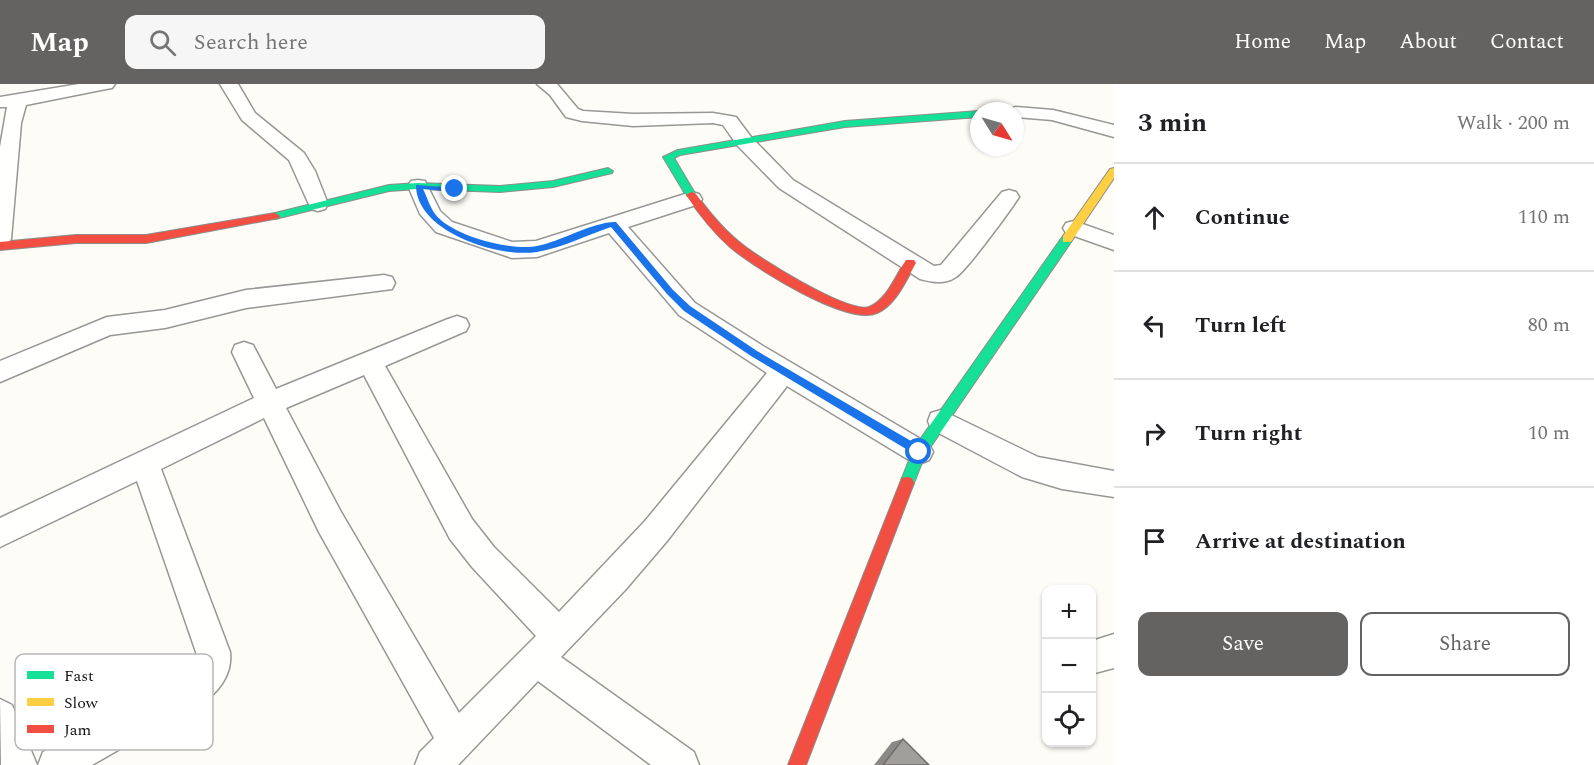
<!DOCTYPE html>
<html lang="en">
<head>
<meta charset="utf-8">
<style>
  :root { --surface:#fff; --page:#f6f6f6; --text:#202124; --muted:#757577; --line:#e0e0e0; --accent:#646362 }
  body { margin:0; font-family:Spectral,serif; background:var(--page); color:var(--text) }
  .controls { position:absolute; right:18px; bottom:18px; display:grid; overflow:hidden; border-radius:12px; box-shadow:0 2px 4px #0004 }
  .controls button { width:54px; height:54px; display:grid; place-items:center; padding:0; border:0; border-bottom:2px solid var(--line); background:var(--surface); color:var(--text); font:30px sans-serif }
  .compass { position:absolute; left:970px; top:18px; width:54px; height:54px; border-radius:50%; background:var(--surface); box-shadow:0 2px 4px #0004; rotate:127deg }
  .stop { position:absolute; width:18px; height:18px; margin:-14px; border:4px solid #1a73e8; border-radius:50%; background:#fff }
  .stop.end { background:#1a73e8; border-color:#fff; box-shadow:0 2px 6px #0008 }
  .list { margin:0; padding:0; list-style:none }
  h2 { display:flex; justify-content:space-between; align-items:center; height:78px; margin:0; padding:0 24px; font-size:26px }
  h2 small { font-size:20px; font-weight:400; color:var(--muted) }
  .list li { display:grid; grid-template-columns:39px 1fr auto; gap:18px; align-items:center; box-sizing:border-box; height:108px; padding:0 24px; border-top:2px solid var(--line) }
  .list b { display:block; font-size:22px; white-space:nowrap }
  .list em { font-size:20px; font-style:normal; color:var(--muted) }
  .actions { display:flex; gap:12px; padding:18px 24px }
  .actions a { flex:1; padding:14px 0; border:2px solid var(--accent); border-radius:12px; text-align:center; font-size:21px; color:var(--accent) }
  .actions .main { background:var(--accent); color:#fff }
  .icon { flex:none; width:33px; height:33px; fill:none; stroke:currentColor; stroke-width:2; stroke-linecap:round; stroke-linejoin:round }
  .map { position:relative; flex:none; width:1114px; height:681px; overflow:hidden }
  header { display:flex; align-items:center; gap:36px; box-sizing:border-box; height:84px; padding:0 30px; background:var(--accent); color:#fff }
  header strong { font-size:28px }
  nav { display:flex; gap:33px; margin-inline-start:auto; font-size:21px }
  .search { width:420px; height:54px; background:var(--page); display:flex; align-items:center; gap:15px; box-sizing:border-box; padding:0 21px; border-radius:12px; color:var(--muted); font-size:22px }
  main { display:flex }
  aside { flex:1; background:var(--surface) }
  .map>svg:first-child { display:block }
  .lines { fill:none; stroke-linecap:round; stroke-linejoin:round }
  .street-casing { stroke:#979795; stroke-width:3 }
  .fast-casing { stroke:#8e8d8b; stroke-width:2 }
  .slow-casing { stroke:#8e8d8b; stroke-width:2 }
  .jam-casing { stroke:#8e8d8b; stroke-width:2 }
  .street { fill:#fffffe; fill-rule:evenodd }
  .fast { fill:#16e098; fill-rule:evenodd }
  .slow { fill:#ffcf43; fill-rule:evenodd }
  .jam { fill:#f24e42; fill-rule:evenodd }
  .wall { fill:#8a8986 }
  .building { fill:#a19f9c; stroke:#716f6d; stroke-width:1.5 }
  .route { fill:#1a73e8 }
  .key { fill:#fff; stroke:#b8b8b8; stroke-width:1.5 }
  .key-label { font-size:16px; fill:#111 }
</style>
</head>
<body>
<header>
<strong>Map</strong>
<div class="search"><svg class="icon" aria-label="search" viewBox="0 0 24 24"><circle cx="10" cy="10" r="6"/><path d="M15 15l6 6"/></svg>Search here</div>
<nav><a>Home</a><a>Map</a><a>About</a><a>Contact</a></nav>
</header>
<main>
<div class="map">
<svg width="1114" height="681" viewBox="0 0 1114 681">
  <rect width="100%" height="100%" fill="#fdfcf7"/>
  <g class="lines">
    <defs>
      <g id="street">
        <polygon points="79,0 115,0 112,4 106,5 26,21 21,39 11,155 8,160 0,162 0,63 7,23 0,23 0,13"/>
        <polygon points="220,0 238,0 255,29 304,69 315,87 328,120 325,125 318,127 311,125 289,76 242,36"/>
        <path d="M537,0h20l21,25 5,2 50,3 80,-1 23,4 15,20 42,43 141,86 7,-1 61,-73 7,-2 7,2 3,5c-8,13 -53,74 -63,80 -12,8 -24,5 -36,2l-141,-91 -42,-43 -14,-20 -10,-2 -80,3 -51,-5 -16,-4 -16,-22z"/>
        <polygon points="1015,23 1053,26 1114,41 1114,53 1052,36 1015,33 1015,27 1007,27"/>
        <path d="M418,96l7,1 15,30 12,11 60,20 24,-1 149,-47 7,-2 7,2 3,5 -3,5 -71,23 67,76 68,43 166,98 4,8 -4,8 -10,4 -10,-4 -122,-74 -120,155 -41,48 -65,68 133,95 5,13h-48l-113,-84 -80,84h-43l5,-13 14,-14 -115,-206 -55,-114 -103,51 69,183c2,19 -7,34 -21,46l-117,67h-54l5,-13 142,-78 12,-11 -1,-11 -59,-171 -137,66v-29l254,-120 -22,-46 3,-7 9,-3 9,3 23,44 172,-70 9,-3 9,3 3,6 -3,6 -81,35 87,153 22,28 65,65 86,-91 122,-148 -88,-58 -70,-82 -72,24 -25,1 -76,-26 -16,-18 -12,-28 3,-5zM364,291l86,164 22,28 64,69 -77,77 -118,-201 -55,-104z"/>
        <polygon points="1074,137 1114,151 1114,166 1066,149 1063,144 1066,139"/>
        <polygon points="384,191 392,193 395,199 392,205 246,224 165,244 110,251 0,298 0,277 107,233 165,226 246,206"/>
        <polygon points="941,326 1038,373 1114,387 1114,413 1062,405 1022,393 931,345 928,337 931,329"/>
        <polygon points="1114,550 1114,584 1095,589 1092,587 1092,557"/>
        <polygon points="0,615 12,621 37,681 1,681"/>
      </g>
      <g id="fast">
        <polygon points="979,27 979,33 845,43 680,71 674,74 696,111 691,114 687,113 663,73 678,66 845,37"/>
        <polygon points="608,84 613,87 612,89 553,103 500,108 418,105 389,107 275,135 270,132 275,129 389,101 418,99 500,102 553,97"/>
        <polygon points="1067,151 1072,155 1071,158 925,371 912,404 907,405 902,404 900,399 914,364 1063,152"/>
      </g>
      <polygon id="slow" points="1114,84 1114,94 1071,158 1063,158 1063,152 1110,85"/>
      <g id="jam">
        <path d="M691,108l4,1c13,17 26,34 43,48 18,16 110,73 131,66 18,-7 27,-32 37,-47h8l2,3c-10,17 -20,42 -39,50 -30,13 -122,-45 -147,-66 -17,-15 -31,-33 -44,-52z"/>
        <polygon points="275,129 280,132 279,134 146,159 76,159 0,166 0,158 76,151 146,151"/>
        <polygon points="907,393 912,394 914,399 806,681 788,681 900,399 902,394"/>
      </g>
    </defs>
    <use href="#street" class="street-casing"/>
    <use href="#fast" class="fast-casing"/>
    <use href="#slow" class="slow-casing"/>
    <use href="#jam" class="jam-casing"/>
    <use href="#street" class="street"/>
    <use href="#fast" class="fast"/>
    <use href="#slow" class="slow"/>
    <use href="#jam" class="jam"/>
  </g>
  <polygon class="wall" points="903,655 929,681 874,681 892,658"/>
  <polygon class="building" points="903,655 929,681 883,681"/>
  <path class="route" d="M416,101l42,3 -3,4 -32,-3c4,8 7,18 12,25 17,22 75,37 102,32 22,-4 58,-25 79,-24l57,68 17,16 67,45 166,97v7h-7l-165,-99 -67,-45 -17,-17 -56,-67c-24,8 -49,21 -74,25 -39,6 -121,-20 -121,-67z"/>
  <rect x="15" y="570" width="198" height="96" rx="9" class="key"/>
  <rect x="27" y="587" width="27" height="8" fill="#16e098"/>
  <rect x="27" y="614" width="27" height="8" fill="#ffcf43"/>
  <rect x="27" y="641" width="27" height="8" fill="#f24e42"/>
  <g class="key-label">
    <text x="64" y="597">Fast</text>
    <text x="64" y="624">Slow</text>
    <text x="64" y="651">Jam</text>
  </g>
</svg>
<div class="controls">
<button>+</button>
<button>−</button>
<button><svg class="icon" aria-label="locate" viewBox="0 0 24 24"><circle cx="12" cy="12" r="6"/><path d="M12 2v4M12 18v4M2 12h4M18 12h4"/></svg></button>
</div>
<svg class="compass" viewBox="-18 -18 36 36"><path d="M0-13l5 13h-10z" fill="#e53935"/><path d="M0 13l5-13h-10z" fill="#757577"/></svg>
<div class="stop" style="left:919px;top:368px"></div>
<div class="stop end" style="left:455px;top:105px"></div>
</div>
<aside>
<h2>3 min<small>Walk · 200 m</small></h2>
<ul class="list">
<li><svg class="icon" aria-label="ahead" viewBox="0 0 24 24"><path d="M12 20V5M6 11l6-6 6 6"/></svg><div><b>Continue</b></div><em>110 m</em></li>
<li><svg class="icon" aria-label="left" viewBox="0 0 24 24"><path d="M17 20v-9H6M10 6l-5 5 5 5"/></svg><div><b>Turn left</b></div><em>80 m</em></li>
<li><svg class="icon" aria-label="right" viewBox="0 0 24 24"><path d="M7 20v-9h11M14 6l5 5-5 5"/></svg><div><b>Turn right</b></div><em>10 m</em></li>
<li><svg class="icon" aria-label="arrive" viewBox="0 0 24 24"><path d="M6 21V4h12l-3 4 3 4H6"/></svg><div><b>Arrive at destination</b></div></li>
</ul>
<div class="actions"><a class="main">Save</a><a>Share</a></div>
</aside>
</main>
</body>
</html>
